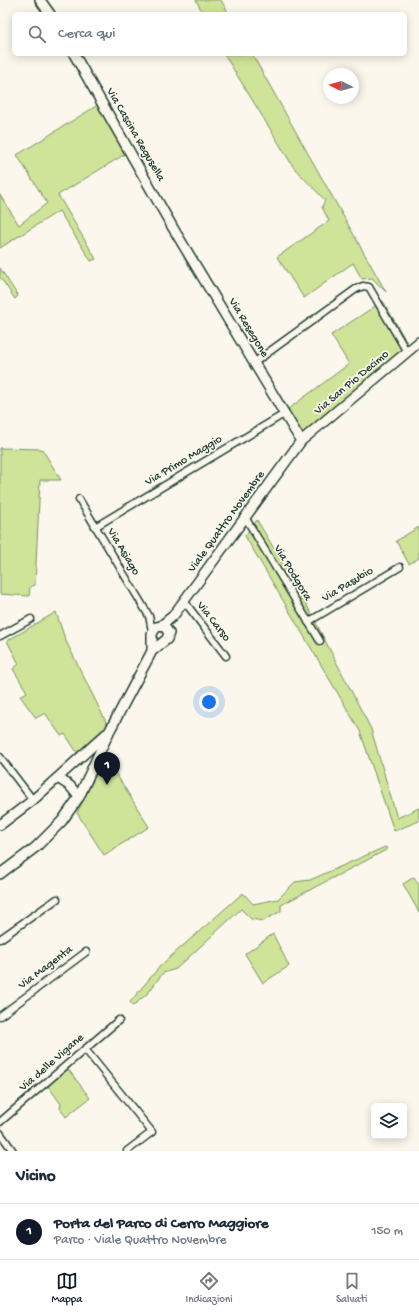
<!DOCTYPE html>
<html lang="it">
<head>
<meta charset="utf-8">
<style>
  :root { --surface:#fff; --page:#f2f2f3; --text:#1f2937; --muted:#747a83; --line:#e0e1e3; --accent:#111827 }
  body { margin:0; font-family:"Gochi Hand",sans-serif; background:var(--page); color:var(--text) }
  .controls { position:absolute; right:12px; bottom:12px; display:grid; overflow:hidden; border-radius:6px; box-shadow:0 2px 10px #0003 }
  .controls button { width:36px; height:36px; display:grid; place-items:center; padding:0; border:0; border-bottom:1px solid var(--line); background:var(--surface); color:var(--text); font:20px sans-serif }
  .compass { position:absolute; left:323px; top:68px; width:36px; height:36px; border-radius:50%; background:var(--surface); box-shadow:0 2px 10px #0003; rotate:276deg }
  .you { position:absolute; left:209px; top:702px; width:14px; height:14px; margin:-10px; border:3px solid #fff; border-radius:50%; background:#1a73e8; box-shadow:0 0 0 6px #1a73e833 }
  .badge { display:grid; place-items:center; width:26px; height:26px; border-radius:50%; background:var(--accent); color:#fff; font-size:13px; font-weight:700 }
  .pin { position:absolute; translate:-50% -33px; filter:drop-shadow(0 1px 2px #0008) }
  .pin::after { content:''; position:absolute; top:21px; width:14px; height:12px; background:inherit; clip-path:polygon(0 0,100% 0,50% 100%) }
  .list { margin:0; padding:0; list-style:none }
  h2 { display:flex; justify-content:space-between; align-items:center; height:52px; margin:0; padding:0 16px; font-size:17px }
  h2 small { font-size:13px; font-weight:400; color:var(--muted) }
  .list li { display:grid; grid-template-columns:26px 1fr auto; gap:12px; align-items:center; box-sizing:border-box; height:56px; padding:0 16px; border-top:1px solid var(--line) }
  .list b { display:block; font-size:15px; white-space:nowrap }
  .list p { margin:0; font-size:13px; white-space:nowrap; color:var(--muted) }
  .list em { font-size:13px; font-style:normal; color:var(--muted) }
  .icon { flex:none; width:22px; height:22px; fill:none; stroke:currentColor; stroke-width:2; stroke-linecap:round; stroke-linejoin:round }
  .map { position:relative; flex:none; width:419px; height:1151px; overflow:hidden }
  .search { position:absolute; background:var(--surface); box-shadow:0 2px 10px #0003; left:12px; right:12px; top:12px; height:44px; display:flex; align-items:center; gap:10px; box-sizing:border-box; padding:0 14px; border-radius:6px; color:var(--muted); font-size:15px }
  .sheet { height:108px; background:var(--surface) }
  nav { display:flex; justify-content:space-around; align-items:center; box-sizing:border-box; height:56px; border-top:1px solid var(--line); background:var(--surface); font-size:11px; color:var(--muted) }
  nav a { display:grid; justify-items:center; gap:2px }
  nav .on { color:var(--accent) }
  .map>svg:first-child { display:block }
  .green { fill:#cfe499; stroke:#779066 }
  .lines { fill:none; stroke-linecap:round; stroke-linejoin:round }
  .street-casing { stroke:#1f3d34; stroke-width:9 }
  .secondary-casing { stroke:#1f3d34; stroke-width:12 }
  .street { stroke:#fbf7ec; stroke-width:6 }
  .secondary { stroke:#fbf7ec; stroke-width:9 }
  .labels { text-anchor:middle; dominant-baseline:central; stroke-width:3.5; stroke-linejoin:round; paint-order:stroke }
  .street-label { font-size:12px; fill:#1f3d34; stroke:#fbf7ec }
</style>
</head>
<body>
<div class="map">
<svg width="419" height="1151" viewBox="0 0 419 1151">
  <rect width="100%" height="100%" fill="#fbf7ec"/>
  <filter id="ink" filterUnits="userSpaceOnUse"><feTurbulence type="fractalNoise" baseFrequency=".025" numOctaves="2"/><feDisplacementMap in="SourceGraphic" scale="8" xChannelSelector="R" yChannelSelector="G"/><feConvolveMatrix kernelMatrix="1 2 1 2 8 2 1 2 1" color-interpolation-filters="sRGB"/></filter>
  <g filter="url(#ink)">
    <g class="green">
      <polygon points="196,0 221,0 229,14 203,14"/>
      <polygon points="224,54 252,54 386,292 372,278 362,279 353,263 304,298 277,257 329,221 322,207 325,200 294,168"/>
      <polygon points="101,103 127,153 58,195 96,259 91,261 59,211 0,248 0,195 19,225 47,203 17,155"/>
      <polygon points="0,268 18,296 15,299 0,277"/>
      <polygon points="383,301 409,346 303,435 287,410 349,364 331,335"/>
      <polygon points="0,448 42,449 61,480 40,480 35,585 30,587 29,596 0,594"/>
      <polygon points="257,520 302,596 371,729 397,818 419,808 419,821 394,831 360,731 245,536"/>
      <polygon points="419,527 419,558 409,564 396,541"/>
      <polygon points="56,612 65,639 108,726 78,754 65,734 61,736 45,713 36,718 20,696 27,692 13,669 19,664 7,641"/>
      <polygon points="105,756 149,827 104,855 77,813"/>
      <polygon points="385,847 388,849 281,905 281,911 263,921 251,919 241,909 176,969 163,973 148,993 133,1006 130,1002 161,965 243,893 253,904 278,899 295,882 310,880"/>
      <polygon points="414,877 419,885 419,913 416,907 403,884"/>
      <polygon points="273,934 289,966 263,983 245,954"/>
      <polygon points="68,1069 90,1098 66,1117 60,1108 61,1104 48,1086"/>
    </g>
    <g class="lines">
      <defs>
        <g id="street">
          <polyline points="255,362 356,289 363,286 369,287 407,352"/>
          <polyline points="79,499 149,616 152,631"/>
          <polyline points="245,517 320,641"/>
          <polyline points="95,527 284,414"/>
          <polyline points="184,601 226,656"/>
          <polyline points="308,622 400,567"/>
          <polyline points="0,636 31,619"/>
          <polyline points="0,757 33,800"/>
          <polyline points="0,939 57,899"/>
          <polyline points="0,1016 86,952"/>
          <polyline points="85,1049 152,1132 127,1151"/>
          <polyline points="0,1122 119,1020"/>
          <polyline points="0,1133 13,1151"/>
        </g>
        <g id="secondary">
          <polyline points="40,0 50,14"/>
          <polyline points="74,54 173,228 301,441"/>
          <polyline points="162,625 173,616 301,441 419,342"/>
          <polyline points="58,778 70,786 79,797"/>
          <polyline points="0,825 33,800 106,734"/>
          <polyline points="0,874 36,847 62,821 79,797 109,732 152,651 167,639 169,633 164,626 156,627 152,634 152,651"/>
        </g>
      </defs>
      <use href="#street" class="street-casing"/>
      <use href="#secondary" class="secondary-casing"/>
      <use href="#street" class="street"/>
      <use href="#secondary" class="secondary"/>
    </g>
  </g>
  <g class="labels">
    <g class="street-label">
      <text transform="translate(135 135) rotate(60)">Via Cascina Regusella</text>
      <text transform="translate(248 328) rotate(59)">Via Resegone</text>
      <text transform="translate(352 383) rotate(-40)">Via San Pio Decimo</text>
      <text transform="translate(184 461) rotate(-31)">Via Primo Maggio</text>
      <text transform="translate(227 522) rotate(-54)">Viale Quattro Novembre</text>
      <text transform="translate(123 552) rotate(59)">Via Asiago</text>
      <text transform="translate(292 573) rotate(59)">Via Podgora</text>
      <text transform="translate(348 585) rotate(-31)">Via Pasubio</text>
      <text transform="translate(213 622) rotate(52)">Via Carso</text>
      <text transform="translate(46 968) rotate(-37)">Via Magenta</text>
      <text transform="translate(52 1063) rotate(-41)">Via delle Vigane</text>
    </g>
  </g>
</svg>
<div class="controls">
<button><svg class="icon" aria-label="layers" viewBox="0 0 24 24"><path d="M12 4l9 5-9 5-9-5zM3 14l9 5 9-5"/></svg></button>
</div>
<svg class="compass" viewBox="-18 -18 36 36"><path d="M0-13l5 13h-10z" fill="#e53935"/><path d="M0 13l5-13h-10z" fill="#747a83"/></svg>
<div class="you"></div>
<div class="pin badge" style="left:107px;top:785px">1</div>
<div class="search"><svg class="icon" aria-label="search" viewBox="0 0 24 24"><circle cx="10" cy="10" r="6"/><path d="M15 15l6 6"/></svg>Cerca qui</div>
</div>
<section class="sheet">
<h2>Vicino<small></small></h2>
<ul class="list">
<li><span class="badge">1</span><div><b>Porta del Parco di Cerro Maggiore</b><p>Parco · Viale Quattro Novembre</p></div><em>150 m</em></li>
</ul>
</section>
<nav>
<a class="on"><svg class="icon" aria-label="map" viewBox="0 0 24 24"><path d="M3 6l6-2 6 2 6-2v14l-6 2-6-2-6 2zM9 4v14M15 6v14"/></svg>Mappa</a>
<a><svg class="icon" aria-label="directions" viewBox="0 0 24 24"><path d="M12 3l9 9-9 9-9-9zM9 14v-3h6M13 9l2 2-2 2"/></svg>Indicazioni</a>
<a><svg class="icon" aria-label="saved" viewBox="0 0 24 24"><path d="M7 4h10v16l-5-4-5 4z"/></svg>Salvati</a>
</nav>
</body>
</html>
